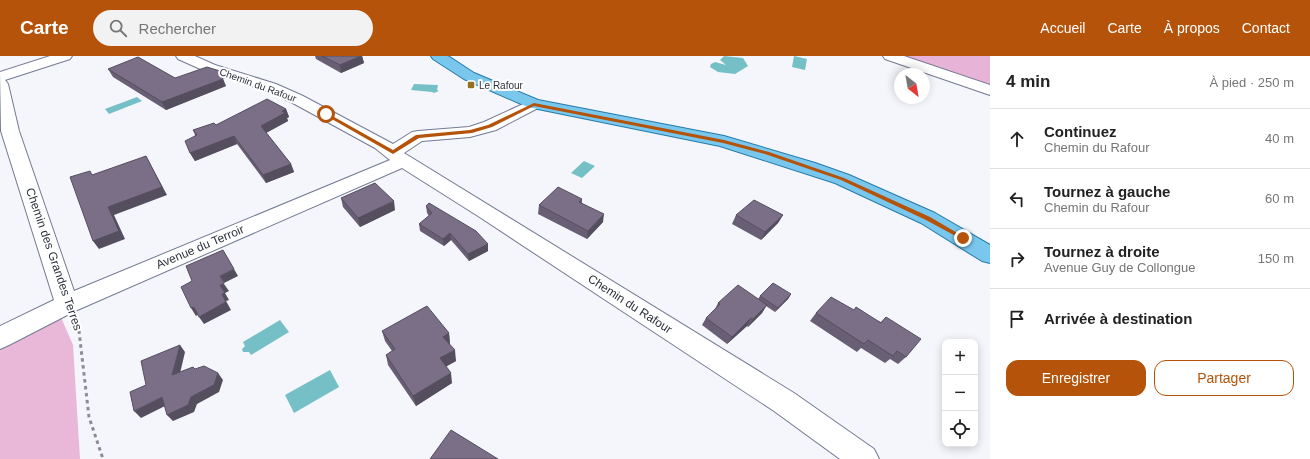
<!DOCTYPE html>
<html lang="fr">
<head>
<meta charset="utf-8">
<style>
  :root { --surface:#fff; --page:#f2f2f2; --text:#222; --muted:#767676; --line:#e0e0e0; --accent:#b45309 }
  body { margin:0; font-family:Arial,sans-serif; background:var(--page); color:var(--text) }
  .controls { position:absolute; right:12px; bottom:12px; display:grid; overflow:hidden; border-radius:8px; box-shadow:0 2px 10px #0003 }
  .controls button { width:36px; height:36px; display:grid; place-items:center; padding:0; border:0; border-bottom:1px solid var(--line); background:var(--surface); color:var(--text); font:20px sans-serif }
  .compass { position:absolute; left:894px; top:12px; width:36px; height:36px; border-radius:50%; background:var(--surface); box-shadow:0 2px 10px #0003; rotate:149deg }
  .stop { position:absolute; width:12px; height:12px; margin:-9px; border:3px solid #b45309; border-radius:50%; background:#fff }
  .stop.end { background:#b45309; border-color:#fff; box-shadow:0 1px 4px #0008 }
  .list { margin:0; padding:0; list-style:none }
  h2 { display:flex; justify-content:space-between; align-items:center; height:52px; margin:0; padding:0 16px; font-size:17px }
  h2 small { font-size:13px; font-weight:400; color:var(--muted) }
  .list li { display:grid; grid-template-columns:26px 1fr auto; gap:12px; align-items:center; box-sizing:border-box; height:60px; padding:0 16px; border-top:1px solid var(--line) }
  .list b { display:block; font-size:15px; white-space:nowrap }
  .list p { margin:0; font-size:13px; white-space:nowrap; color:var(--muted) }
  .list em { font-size:13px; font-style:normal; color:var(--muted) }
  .actions { display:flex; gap:8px; padding:12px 16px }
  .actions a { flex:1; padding:9px 0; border:1px solid var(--accent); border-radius:12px; text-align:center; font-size:14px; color:var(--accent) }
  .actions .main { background:var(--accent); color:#fff }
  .icon { flex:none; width:22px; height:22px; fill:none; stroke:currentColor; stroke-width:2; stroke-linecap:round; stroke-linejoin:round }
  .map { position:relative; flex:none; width:990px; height:403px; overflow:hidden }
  header { display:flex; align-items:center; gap:24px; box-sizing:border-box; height:56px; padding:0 20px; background:var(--accent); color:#fff }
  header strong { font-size:19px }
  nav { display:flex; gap:22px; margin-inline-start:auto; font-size:14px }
  .search { width:280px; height:36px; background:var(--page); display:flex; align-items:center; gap:10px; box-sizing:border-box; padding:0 14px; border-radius:22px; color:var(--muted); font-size:15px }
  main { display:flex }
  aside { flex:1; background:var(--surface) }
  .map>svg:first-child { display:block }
  .green { fill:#e9b8d9 }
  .forest { fill:#e7b3d6 }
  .water { fill:#75bfc7 }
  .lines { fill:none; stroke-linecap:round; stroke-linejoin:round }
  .minor-casing { stroke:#737a93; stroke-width:2 }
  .major-casing { stroke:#257aa8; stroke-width:2 }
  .path { stroke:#8a8d95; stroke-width:3; stroke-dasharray:3.5 3.5; stroke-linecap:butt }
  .minor { fill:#fff; fill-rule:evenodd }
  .major { fill:#7ac7ee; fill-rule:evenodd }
  .wall { fill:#695f74 }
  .shaded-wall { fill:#554e5e }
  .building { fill:#7a6f87; stroke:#554e5e }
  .route { fill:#b45309 }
  .poi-dot { fill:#986f1b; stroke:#fff; stroke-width:1.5 }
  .labels { text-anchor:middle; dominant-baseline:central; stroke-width:4; stroke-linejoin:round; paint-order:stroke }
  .far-street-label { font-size:10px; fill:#2d313b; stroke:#fff }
  .far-poi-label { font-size:10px; fill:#2d313b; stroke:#fff; text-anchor:start }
  .street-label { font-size:12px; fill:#2d313b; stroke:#fff }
</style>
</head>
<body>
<header>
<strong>Carte</strong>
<div class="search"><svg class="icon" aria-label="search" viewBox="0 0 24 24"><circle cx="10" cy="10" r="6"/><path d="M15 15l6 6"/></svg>Rechercher</div>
<nav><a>Accueil</a><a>Carte</a><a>À propos</a><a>Contact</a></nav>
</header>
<main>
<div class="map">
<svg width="990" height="403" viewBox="0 0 990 403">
  <rect width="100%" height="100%" fill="#f4f6fb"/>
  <polygon class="green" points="60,259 73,289 80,403 0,403 0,292"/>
  <polygon class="forest" points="890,0 990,0 990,34"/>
  <g class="water">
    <polygon points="724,0 743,2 748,10 735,18 718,16 710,11 711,8 715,6 726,9 720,4"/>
    <polygon points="794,0 807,3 805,14 792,11"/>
    <polygon points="414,28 438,29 437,34 439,35 434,37 432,36 411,34"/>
    <polygon points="137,41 142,45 109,58 105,53"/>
    <polygon points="584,105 595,110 582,122 571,117"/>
    <polygon points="280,264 289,276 251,299 249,296 243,296 242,293 245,290 243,286"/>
    <polygon points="330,314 339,331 294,357 285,339"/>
  </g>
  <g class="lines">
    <defs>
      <g id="minor">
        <polygon points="50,0 72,0 70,3 5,24 8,28 19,75 74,235 390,104 375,92 291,46 264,34 205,15 178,3 176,0 195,0 215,9 276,28 303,40 393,88 412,76 418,75 469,71 484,66 534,43 540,45 542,48 540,51 496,74 470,81 422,85 404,97 794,337 874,393 879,403 840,403 774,355 478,160 402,112 75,255 9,289 0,293 0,270 54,244 1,75 0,16"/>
        <polygon points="883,0 904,0 990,29 990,39 885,3"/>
      </g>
      <polygon id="major" points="431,0 448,0 474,17 538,44 724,80 815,107 849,119 935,157 990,189 990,207 982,205 921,167 835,127 720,90 528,51 464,23 433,3"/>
    </defs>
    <use href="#minor" class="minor-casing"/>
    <use href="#major" class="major-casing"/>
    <polyline class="path" points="76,268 79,275 89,361 103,403"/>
    <use href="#minor" class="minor"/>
    <use href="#major" class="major"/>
  </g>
  <g class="wall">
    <polygon points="315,0 362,0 364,7 341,17 316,3"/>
    <polygon points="108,13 175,22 226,30 166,54 113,21"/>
    <polygon points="286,53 289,61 287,62 288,65 266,77 291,108 294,116 266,127 237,88 195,105 190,97 195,79 193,74"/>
    <polygon points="341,142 395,154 360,171 343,151"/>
    <polygon points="582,143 582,147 603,166 587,183 538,158 539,149"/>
    <polygon points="426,150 488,188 488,195 469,205 451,184 444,190 420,175 419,168 429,160 427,157"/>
    <polygon points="736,159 783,159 778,167 761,184 732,168"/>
    <polygon points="791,238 788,243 775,256 766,250 762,257 748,271 747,270 727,288 702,269 706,262 715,253 718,247 758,243 760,240"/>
    <polygon points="854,254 881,266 886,261 906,301 898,308 890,303 885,307 861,292 857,296 810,265 816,257"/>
    <polygon points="382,275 449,277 450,288 449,288 456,305 446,310 452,327 416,350 388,309 386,299 392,295 385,285"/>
  </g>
  <g class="shaded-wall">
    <polygon points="361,0 362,0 364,7 341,17 340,9"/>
    <polygon points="220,15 226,30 166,54 162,46"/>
    <polygon points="286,53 289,61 287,62 288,65 264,78 261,70"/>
    <polygon points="234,80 237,88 195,105 190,97"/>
    <polygon points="146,100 167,139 114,159 125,183 99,193 93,185 108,151"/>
    <polygon points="291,108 294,116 266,127 263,119"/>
    <polygon points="394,145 395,154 360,171 358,162"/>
    <polygon points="604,158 603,166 587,183 588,175"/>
    <polygon points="783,159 778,167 761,184 765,176"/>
    <polygon points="450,177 451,184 444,190 443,183"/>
    <polygon points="488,188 488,195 469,205 468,198"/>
    <polygon points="234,213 238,220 224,227 220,220"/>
    <polygon points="224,228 229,235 225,237 229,244 226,245 231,254 204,268 199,261 222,238 220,229"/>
    <polygon points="791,238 788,243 775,256 778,252"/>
    <polygon points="767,249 762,257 748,271 753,263"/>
    <polygon points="194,251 199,258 196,260 191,252"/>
    <polygon points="751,262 747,270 727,288 732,281"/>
    <polygon points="449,277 450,288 445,292 443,281"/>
    <polygon points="180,289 185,296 178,326 172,319"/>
    <polygon points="455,294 456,305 442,313 440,302"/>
    <polygon points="218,317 223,324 219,336 197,348 194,356 173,365 167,359 191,341"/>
    <polygon points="451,317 452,327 416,350 413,340"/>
    <polygon points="162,341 169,348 141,362 134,355"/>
  </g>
  <g class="building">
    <polygon points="322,0 361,0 340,9"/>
    <polygon points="138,1 175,22 207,11 220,15 223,23 162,46 108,13"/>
    <polygon points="267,43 286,53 282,55 285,57 261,70 291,108 263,119 234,80 190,97 185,85 197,79 193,74 214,67 216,69"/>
    <polygon points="146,100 162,131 108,151 119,175 93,185 70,121 90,115 92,119"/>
    <polygon points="375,127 394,145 358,162 341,142"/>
    <polygon points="558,131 582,143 579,146 604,158 588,175 539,149"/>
    <polygon points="754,144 783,159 765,176 736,159"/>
    <polygon points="429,147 476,175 488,188 468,198 450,177 443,183 419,168 432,157 426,150"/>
    <polygon points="223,194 234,213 220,220 224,228 220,229 225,237 222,238 226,246 199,261 194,251 191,252 181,231 192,225 186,210"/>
    <polygon points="773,227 791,238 778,252 760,240"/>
    <polygon points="738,229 767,249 753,263 751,262 732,281 706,262 720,248 718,247"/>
    <polygon points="831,241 854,254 856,251 881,267 886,261 921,283 906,301 897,295 893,300 868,284 864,288 816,257"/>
    <polygon points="427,250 449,277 443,281 455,294 440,302 451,317 413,340 386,299 395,293 382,275"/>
    <polygon points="180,289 172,319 193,311 195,313 204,310 218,317 214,329 191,341 188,349 167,359 162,341 134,355 130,336 146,329 141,305"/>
    <polygon points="451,374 498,403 430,403"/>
  </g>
  <polygon class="route" points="534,47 724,84 769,96 844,122 930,161 966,182 963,184 961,183 926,164 841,124 765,98 723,87 534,50 492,71 472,77 419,82 393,98 323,58 327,57 393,94 416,79 470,74 488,69"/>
  <rect class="poi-dot" x="467" y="25" width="8" height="8" rx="2"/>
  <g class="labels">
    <g class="far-street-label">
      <text transform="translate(258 29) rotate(20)">Chemin du Rafour</text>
    </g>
    <g class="far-poi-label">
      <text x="479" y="29">Le Rafour</text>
    </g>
    <g class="street-label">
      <text transform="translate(200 191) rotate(-23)">Avenue du Terroir</text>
      <text transform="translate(54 203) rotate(71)">Chemin des Grandes Terres</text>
      <text transform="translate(630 248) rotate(33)">Chemin du Rafour</text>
    </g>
  </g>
</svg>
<div class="controls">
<button>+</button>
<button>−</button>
<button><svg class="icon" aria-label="locate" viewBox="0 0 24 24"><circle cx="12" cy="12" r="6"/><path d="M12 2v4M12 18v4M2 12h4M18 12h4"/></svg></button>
</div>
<svg class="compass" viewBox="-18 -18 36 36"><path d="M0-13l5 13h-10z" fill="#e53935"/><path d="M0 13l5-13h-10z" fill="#767676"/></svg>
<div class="stop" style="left:326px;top:58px"></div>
<div class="stop end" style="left:963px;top:182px"></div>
</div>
<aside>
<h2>4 min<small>À pied · 250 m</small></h2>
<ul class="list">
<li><svg class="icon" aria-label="ahead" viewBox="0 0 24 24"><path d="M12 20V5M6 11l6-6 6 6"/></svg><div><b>Continuez</b><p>Chemin du Rafour</p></div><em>40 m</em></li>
<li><svg class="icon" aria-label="left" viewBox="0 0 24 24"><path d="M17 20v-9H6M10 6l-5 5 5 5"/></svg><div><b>Tournez à gauche</b><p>Chemin du Rafour</p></div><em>60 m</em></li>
<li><svg class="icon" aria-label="right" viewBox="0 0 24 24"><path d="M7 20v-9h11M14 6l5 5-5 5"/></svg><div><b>Tournez à droite</b><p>Avenue Guy de Collongue</p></div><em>150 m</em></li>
<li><svg class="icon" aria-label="arrive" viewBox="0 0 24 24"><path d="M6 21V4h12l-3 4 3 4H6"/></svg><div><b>Arrivée à destination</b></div></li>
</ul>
<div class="actions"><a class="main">Enregistrer</a><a>Partager</a></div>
</aside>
</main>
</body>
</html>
